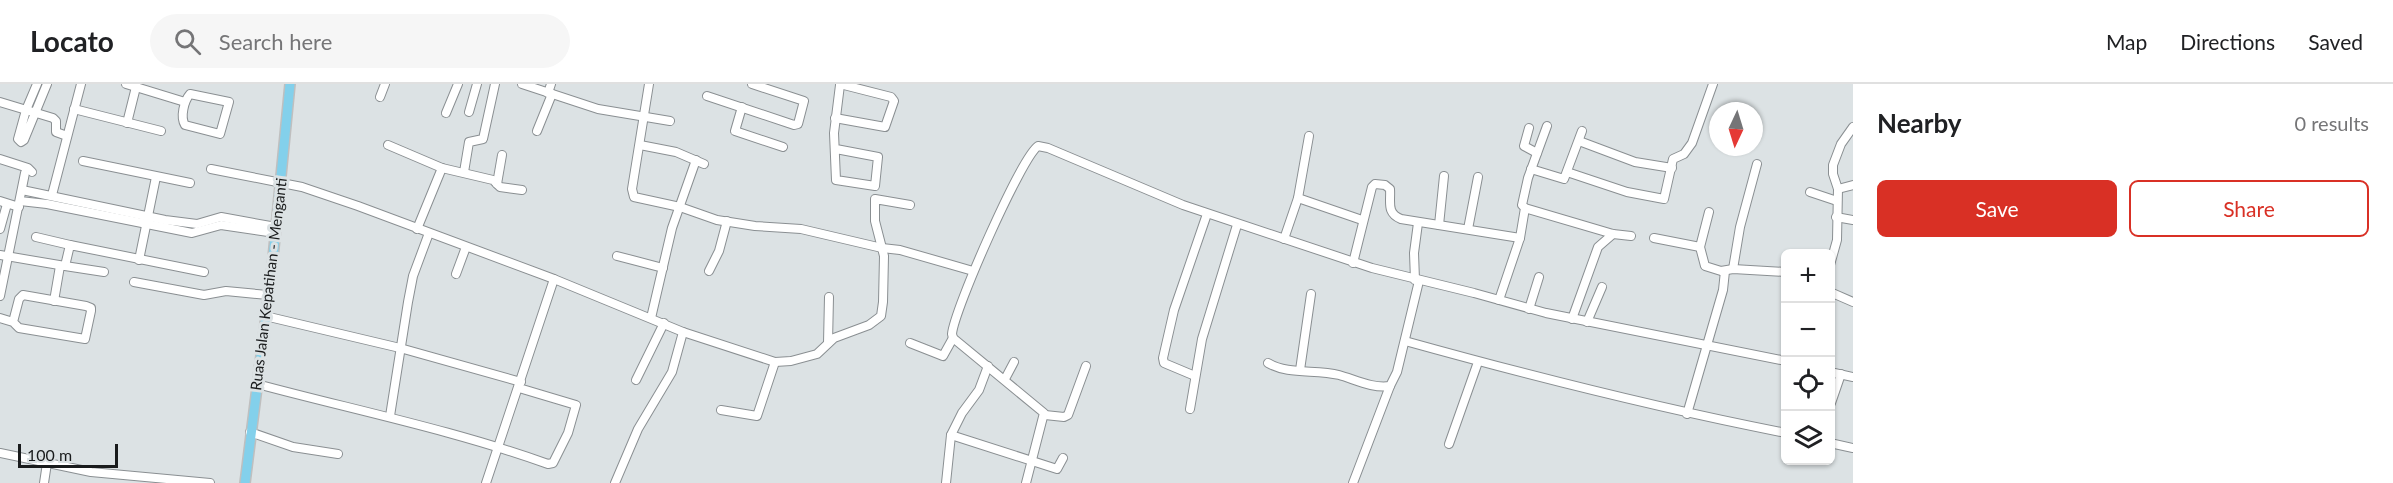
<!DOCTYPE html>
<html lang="en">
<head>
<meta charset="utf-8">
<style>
  :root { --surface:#fff; --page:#f6f6f6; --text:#202124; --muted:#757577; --line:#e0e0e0; --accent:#d93025 }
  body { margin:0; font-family:Lato,sans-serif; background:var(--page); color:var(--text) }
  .controls { position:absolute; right:18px; bottom:18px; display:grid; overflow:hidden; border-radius:9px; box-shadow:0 2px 4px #0004 }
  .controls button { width:54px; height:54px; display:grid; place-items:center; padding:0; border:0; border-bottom:2px solid var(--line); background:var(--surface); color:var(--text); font:30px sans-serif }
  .compass { position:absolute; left:1709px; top:18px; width:54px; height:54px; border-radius:50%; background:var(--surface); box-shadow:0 2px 4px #0004; rotate:184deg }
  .scale { position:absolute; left:18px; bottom:15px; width:100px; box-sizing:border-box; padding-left:6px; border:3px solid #191b1c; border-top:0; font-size:16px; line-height:21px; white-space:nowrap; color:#191b1c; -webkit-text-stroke:4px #dce2e4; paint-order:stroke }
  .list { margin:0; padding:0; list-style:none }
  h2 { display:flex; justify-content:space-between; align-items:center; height:78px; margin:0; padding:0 24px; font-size:26px }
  h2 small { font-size:20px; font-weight:400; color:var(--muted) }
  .actions { display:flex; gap:12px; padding:18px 24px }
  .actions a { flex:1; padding:14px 0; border:2px solid var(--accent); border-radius:9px; text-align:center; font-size:21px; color:var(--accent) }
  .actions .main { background:var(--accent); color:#fff }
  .icon { flex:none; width:33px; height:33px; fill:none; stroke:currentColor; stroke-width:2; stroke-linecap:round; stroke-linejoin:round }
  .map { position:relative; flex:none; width:1853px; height:399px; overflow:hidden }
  header { display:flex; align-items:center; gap:36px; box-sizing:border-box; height:84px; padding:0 30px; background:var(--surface); border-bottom:2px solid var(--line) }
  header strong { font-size:28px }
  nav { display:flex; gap:33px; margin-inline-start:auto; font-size:21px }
  .search { width:420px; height:54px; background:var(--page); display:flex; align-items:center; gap:15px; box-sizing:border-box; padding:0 21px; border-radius:33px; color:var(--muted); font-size:22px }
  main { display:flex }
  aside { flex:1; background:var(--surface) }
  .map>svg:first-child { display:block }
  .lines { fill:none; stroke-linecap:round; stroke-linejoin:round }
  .minor-casing { stroke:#8a8f92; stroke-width:10 }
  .major-casing { stroke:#bfbfbf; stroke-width:12 }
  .minor { stroke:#fff; stroke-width:8 }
  .major { stroke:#83d0eb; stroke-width:9 }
  .labels { text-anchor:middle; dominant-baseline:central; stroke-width:6; stroke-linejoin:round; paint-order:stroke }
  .street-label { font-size:15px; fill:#191b1c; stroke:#dce2e4 }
</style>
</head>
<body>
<header>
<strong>Locato</strong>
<div class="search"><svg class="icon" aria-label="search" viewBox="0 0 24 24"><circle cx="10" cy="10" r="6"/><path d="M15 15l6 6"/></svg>Search here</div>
<nav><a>Map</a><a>Directions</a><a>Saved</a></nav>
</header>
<main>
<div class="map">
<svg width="1853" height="399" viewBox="0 0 1853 399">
  <rect width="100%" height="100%" fill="#dce2e4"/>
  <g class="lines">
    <defs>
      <g id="minor">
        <polyline points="37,0 26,26 18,55 21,58 24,56 47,0"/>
        <polyline points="126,0 185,18"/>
        <polyline points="522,0 598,25 670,37"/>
        <polyline points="649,0 632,105 634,113 680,123 717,136 755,142 801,145 882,164 900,166 973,187"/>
        <polyline points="548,9 551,0"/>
        <path d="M190,10l39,8 -9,32 -35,-9c-5,-8 -1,-24 5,-31z"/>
        <polyline points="707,12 794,41 798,40 804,17 752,0"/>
        <polyline points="380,13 385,0"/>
        <polyline points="0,18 53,34 56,37 56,48 67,52"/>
        <polyline points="742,23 735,47 783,63"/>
        <polyline points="74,25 161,47"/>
        <polyline points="469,28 477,0"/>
        <polyline points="446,29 458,0"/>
        <polyline points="835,34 885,43 894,17 891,13 840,0"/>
        <polyline points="127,39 136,3"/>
        <polyline points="1529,44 1524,62 1537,69"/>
        <polyline points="537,47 552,10"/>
        <polyline points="1579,57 1635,78 1672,84"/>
        <polyline points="388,61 442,84 493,96 500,103 522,106"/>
        <polyline points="640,61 676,68 704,80"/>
        <polyline points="836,65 878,73 875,102 836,96 834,49 840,1"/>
        <polyline points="0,75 28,84 32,88"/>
        <polyline points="83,77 190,99"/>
        <polyline points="211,85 302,103 358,122 554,195 683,248 775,278 791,277 817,270 834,254 869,241 881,232 883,218 884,172 875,137 875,115 910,121"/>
        <polyline points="1531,85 1564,95 1582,47"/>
        <polyline points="464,88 469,58 483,55 495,0"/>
        <polyline points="1567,88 1627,108 1664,115 1673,75 1684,70 1692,59 1713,0"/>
        <polyline points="497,100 502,71"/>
        <polyline points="1838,105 1853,101"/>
        <polyline points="22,106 165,136 197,140 221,133 276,143"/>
        <polyline points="1810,108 1837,117"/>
        <polyline points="52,111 81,0"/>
        <polyline points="1298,114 1362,136"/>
        <polyline points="0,117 19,123"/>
        <polyline points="20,117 47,120 192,149 221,141 275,149"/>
        <polyline points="1525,124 1613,150 1631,152"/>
        <polyline points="1709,128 1700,163 1705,182 1721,187 1733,185 1786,188"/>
        <polyline points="1836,133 1853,136"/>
        <polyline points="1439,141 1444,92"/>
        <polyline points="0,145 7,120"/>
        <polyline points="417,145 442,84"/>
        <polyline points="1468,145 1478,93"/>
        <polyline points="36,153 70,161"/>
        <polyline points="1654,154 1700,163"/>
        <polyline points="1284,155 1298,114 1309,52"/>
        <polyline points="0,171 65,182 70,161 204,188"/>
        <polyline points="617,172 663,184"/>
        <polyline points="139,176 156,93"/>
        <path d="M1353,179l19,-76 3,-3 10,1 5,4c1,13 -4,24 11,30l119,19"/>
        <polyline points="1830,181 1837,156 1838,105 1833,90 1833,81 1841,60 1853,43"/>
        <polyline points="65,182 104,188"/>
        <polyline points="1733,185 1740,143 1757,80"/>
        <polyline points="709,187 719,167 727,137"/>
        <polyline points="456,190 466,163"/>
        <polyline points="1415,196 1414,169 1418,139"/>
        <polyline points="134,198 204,211 226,207 268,211"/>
        <polyline points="1830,208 1853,218"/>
        <polyline points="0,212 25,89"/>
        <polyline points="1499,216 1520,154 1525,124 1522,121 1528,94 1547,42"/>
        <polyline points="54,217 60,182"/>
        <polyline points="1529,225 1539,193"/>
        <polyline points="265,232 400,264 521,298"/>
        <polyline points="0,234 13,238 19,244 85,255 91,227 91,224 86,222 23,211 19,215 13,238"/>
        <polyline points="651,234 672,144 696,76"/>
        <polyline points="1572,235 1598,163 1613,150"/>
        <polyline points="1587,238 1602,203"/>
        <path d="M1405,257c126,35 252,67 381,92"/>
        <polyline points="828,259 829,213"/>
        <polyline points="910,259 943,272 953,254"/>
        <path d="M1268,279c20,12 48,6 71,12 15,4 34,14 51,11l7,-14 22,-91"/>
        <polyline points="1300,286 1311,210"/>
        <polyline points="1830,288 1853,293"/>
        <polyline points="1195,292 1164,279 1163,274 1174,226 1207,130"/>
        <polyline points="1005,295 1014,278"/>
        <polyline points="636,296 664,239"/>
        <path d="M257,300c97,26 196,46 291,80l5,-1 15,-30 8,-28 -57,-17"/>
        <polyline points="1831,319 1841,290"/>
        <polyline points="1190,325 1202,255 1237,141"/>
        <polyline points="721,326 757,332 775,278"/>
        <polyline points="1687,330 1723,206 1725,187"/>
        <polyline points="1045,331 1064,333 1068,331 1086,282"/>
        <polyline points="390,332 408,218 413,192 429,149"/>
        <polyline points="250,348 293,363 338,370"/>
        <polyline points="951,351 1057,385 1063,374"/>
        <polyline points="1830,359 1853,364"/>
        <polyline points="1449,360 1478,278"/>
        <polyline points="0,369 91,388 210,399"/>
        <polyline points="44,399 47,379"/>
        <polyline points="486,399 554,195"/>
        <polyline points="615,399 638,345 672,288 683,248"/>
        <polyline points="946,399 951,351 962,329 979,306 988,282"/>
        <path d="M1026,399l18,-70 -91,-75 -1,-4c2,-24 69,-176 86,-188l10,2 135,57 189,63 102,25 72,20 240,48"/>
        <polyline points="1353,399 1390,302"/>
      </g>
      <polyline id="major" points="245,399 272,184 290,0"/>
    </defs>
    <use href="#minor" class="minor-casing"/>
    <use href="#major" class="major-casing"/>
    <use href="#minor" class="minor"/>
    <use href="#major" class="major"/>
  </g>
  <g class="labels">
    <g class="street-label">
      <text transform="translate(268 200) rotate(-83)">Ruas Jalan Kepatihan - Menganti</text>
    </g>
  </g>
</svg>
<div class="controls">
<button>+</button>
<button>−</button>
<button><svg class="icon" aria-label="locate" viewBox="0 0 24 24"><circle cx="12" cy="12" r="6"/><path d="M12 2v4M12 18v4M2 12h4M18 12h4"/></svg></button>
<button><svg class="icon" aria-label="layers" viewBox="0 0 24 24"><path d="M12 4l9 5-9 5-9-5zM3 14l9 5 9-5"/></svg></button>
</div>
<svg class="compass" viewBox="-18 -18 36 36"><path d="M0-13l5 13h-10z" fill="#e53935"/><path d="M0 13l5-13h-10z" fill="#757577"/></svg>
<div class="scale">100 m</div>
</div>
<aside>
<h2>Nearby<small>0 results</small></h2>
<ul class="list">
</ul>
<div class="actions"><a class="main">Save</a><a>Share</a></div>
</aside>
</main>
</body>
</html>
